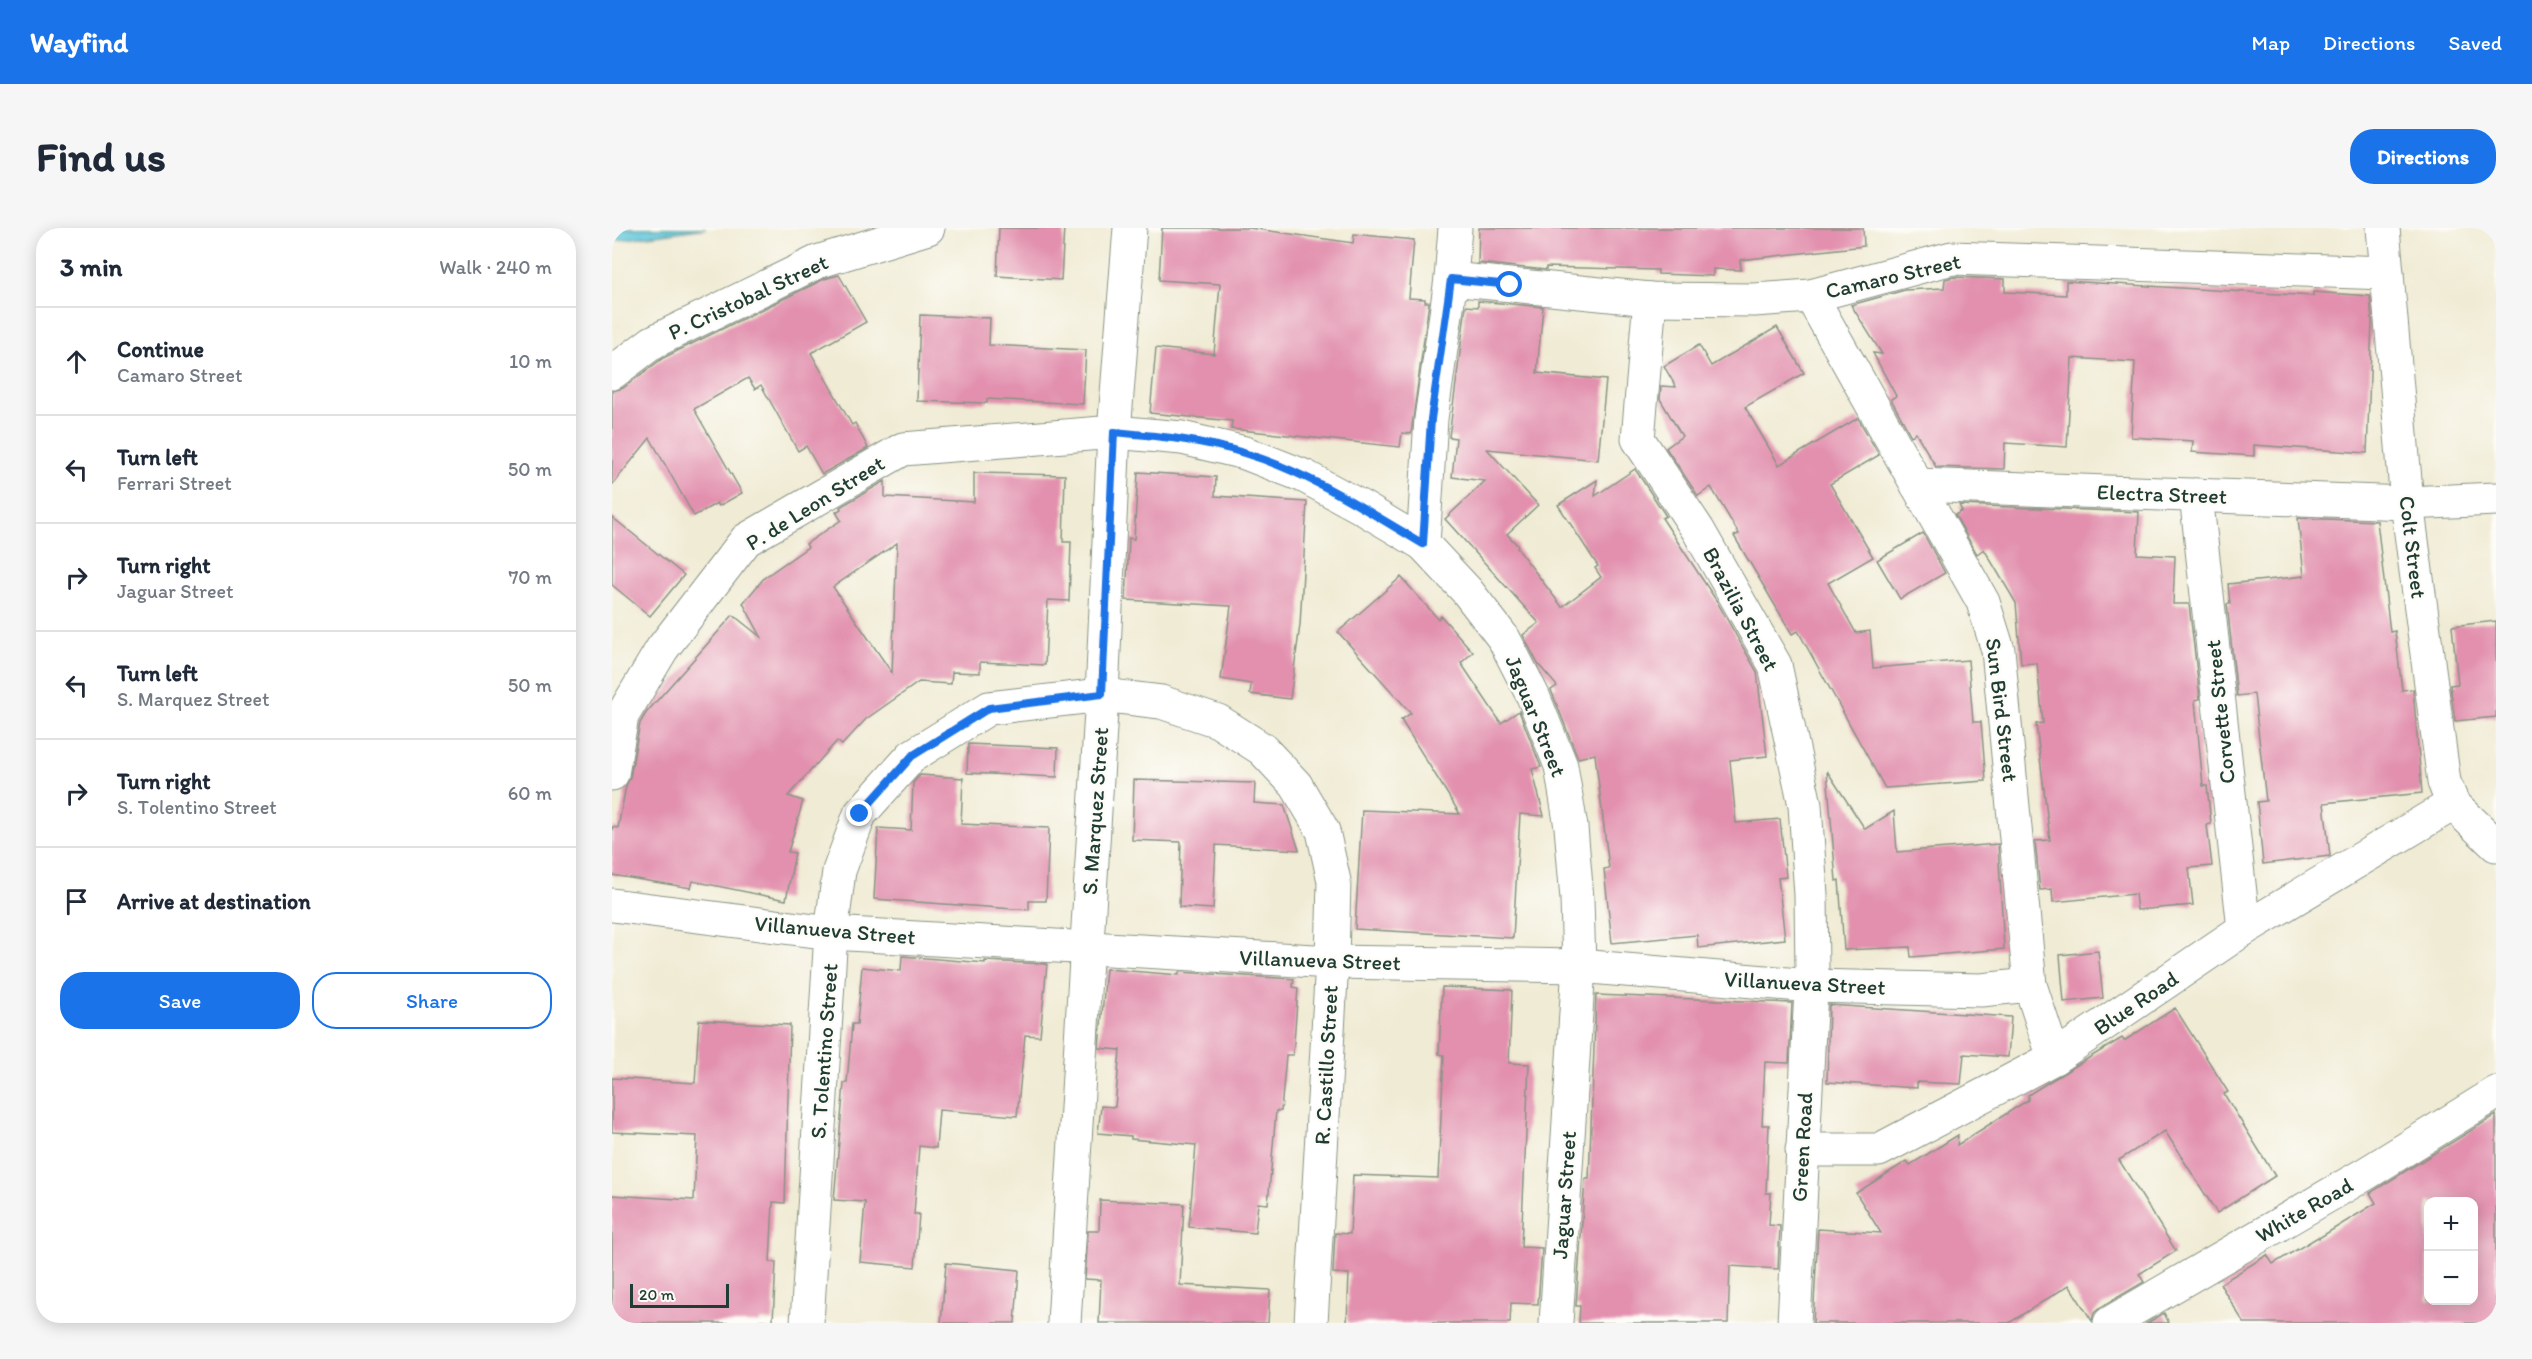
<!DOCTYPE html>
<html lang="en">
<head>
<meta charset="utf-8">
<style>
  :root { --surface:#fff; --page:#f6f6f7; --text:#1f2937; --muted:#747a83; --line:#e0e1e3; --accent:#1a73e8 }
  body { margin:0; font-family:Itim,sans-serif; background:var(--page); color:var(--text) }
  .controls { position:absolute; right:18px; bottom:18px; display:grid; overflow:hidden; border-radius:12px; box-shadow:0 3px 15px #0003 }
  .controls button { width:54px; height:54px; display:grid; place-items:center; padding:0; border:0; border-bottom:2px solid var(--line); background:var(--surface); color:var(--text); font:30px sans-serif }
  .scale { position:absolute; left:18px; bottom:15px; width:99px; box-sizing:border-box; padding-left:6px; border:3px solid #1f3d34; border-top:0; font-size:16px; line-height:21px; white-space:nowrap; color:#1f3d34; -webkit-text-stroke:4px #fdfcf7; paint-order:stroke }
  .stop { position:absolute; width:18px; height:18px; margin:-14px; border:4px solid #1a73e8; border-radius:50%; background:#fff }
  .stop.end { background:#1a73e8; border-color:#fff; box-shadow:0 2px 6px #0008 }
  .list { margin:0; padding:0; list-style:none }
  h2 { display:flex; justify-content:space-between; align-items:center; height:78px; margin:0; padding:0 24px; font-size:26px }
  h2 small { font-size:20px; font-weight:400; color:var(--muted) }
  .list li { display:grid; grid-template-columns:39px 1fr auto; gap:18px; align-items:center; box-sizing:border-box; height:108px; padding:0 24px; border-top:2px solid var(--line) }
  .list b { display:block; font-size:22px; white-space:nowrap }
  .list p { margin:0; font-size:20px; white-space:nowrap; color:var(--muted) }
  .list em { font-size:20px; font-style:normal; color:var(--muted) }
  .actions { display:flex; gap:12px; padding:18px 24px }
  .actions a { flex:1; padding:14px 0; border:2px solid var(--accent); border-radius:24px; text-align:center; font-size:21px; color:var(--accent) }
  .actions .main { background:var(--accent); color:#fff }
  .icon { flex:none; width:33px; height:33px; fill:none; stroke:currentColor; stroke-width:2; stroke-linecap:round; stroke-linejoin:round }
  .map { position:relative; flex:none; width:1884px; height:1095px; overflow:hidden; border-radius:24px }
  header { display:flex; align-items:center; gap:36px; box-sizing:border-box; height:84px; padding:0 30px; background:var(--accent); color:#fff }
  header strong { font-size:28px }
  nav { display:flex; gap:33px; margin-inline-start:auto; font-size:21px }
  .intro { display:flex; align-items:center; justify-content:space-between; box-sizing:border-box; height:144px; padding:0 36px }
  h1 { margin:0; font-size:42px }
  .button { padding:15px 27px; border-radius:24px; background:var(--accent); color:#fff; font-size:21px; font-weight:700 }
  main { display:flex; gap:36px; padding:0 36px }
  aside { flex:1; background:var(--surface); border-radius:24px; box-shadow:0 3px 15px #0003 }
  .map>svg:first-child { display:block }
  .water { fill:#5dc6d9; stroke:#3e8286; stroke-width:1.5 }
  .building { fill:#e290ae; fill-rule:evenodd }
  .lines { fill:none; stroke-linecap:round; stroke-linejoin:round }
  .minor-casing { stroke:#889484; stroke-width:35 }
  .minor { stroke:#fff; stroke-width:33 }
  .route { stroke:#1a73e8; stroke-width:8 }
  .labels { text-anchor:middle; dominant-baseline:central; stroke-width:5; stroke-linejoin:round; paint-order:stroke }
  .street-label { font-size:22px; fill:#1f3d34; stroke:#fdfcf7 }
</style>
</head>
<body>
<header>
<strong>Wayfind</strong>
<nav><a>Map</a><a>Directions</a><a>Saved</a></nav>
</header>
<div class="intro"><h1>Find us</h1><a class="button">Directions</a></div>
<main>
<aside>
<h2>3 min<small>Walk · 240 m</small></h2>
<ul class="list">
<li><svg class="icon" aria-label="ahead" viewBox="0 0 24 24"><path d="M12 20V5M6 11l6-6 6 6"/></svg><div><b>Continue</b><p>Camaro Street</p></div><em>10 m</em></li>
<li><svg class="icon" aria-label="left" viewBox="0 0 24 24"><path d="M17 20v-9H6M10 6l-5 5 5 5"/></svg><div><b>Turn left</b><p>Ferrari Street</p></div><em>50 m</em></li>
<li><svg class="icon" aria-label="right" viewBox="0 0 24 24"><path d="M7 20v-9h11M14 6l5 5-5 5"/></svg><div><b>Turn right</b><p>Jaguar Street</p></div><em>70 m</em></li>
<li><svg class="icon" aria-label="left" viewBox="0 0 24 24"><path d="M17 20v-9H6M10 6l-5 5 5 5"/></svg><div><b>Turn left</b><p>S. Marquez Street</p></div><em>50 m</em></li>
<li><svg class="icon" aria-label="right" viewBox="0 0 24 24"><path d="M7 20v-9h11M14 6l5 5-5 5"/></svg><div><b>Turn right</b><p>S. Tolentino Street</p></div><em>60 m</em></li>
<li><svg class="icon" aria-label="arrive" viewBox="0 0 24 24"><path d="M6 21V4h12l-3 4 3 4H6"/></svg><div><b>Arrive at destination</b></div></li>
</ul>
<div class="actions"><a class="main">Save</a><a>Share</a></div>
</aside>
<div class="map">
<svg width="1884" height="1095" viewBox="0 0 1884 1095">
  <rect width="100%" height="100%" fill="#fdfcf7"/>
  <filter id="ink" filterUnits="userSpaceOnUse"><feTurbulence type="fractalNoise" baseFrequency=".0167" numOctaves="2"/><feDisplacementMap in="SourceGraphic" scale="12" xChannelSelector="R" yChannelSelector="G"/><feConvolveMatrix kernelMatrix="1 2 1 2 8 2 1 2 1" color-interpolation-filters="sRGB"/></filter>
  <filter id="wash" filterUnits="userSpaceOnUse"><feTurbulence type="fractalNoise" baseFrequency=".008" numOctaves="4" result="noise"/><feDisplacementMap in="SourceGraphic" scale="24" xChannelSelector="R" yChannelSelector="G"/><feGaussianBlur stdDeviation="1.35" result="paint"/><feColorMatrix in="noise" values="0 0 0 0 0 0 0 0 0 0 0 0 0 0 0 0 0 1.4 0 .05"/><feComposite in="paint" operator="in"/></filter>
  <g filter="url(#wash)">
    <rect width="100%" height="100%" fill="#f0ebd4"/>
    <polygon class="water" points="0,0 94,0 0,13"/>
    <g id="blocks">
      <g class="building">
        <polygon points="387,0 452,0 449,52 385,48"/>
        <polygon points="550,0 637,0 741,15 742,6 802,12 797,70 813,71 813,74 817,74 799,206 790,205 788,219 619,201 620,193 538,185 544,120 602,126 608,56 547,52"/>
        <polygon points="867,0 1251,0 1252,18 1128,32 1129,42 1101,41 1101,48 1046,46 1046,42 934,39 934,42 866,35"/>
        <polygon points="227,47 254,94 199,125 240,197 243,195 256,220 210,246 194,218 186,223 149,157 143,161 136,150 82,181 130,265 107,278 105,275 82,288 38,210 0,257 0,163 11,160 51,130 212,51"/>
        <polygon points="1342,49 1393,51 1393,64 1454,67 1454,53 1701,68 1701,64 1758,68 1760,94 1755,225 1642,217 1642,228 1580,224 1581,213 1519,209 1523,134 1460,130 1455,219 1393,215 1392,241 1324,239 1304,205 1299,208 1279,171 1284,168 1261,125 1270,126 1239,77 1293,62 1332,60 1333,51"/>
        <polygon points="866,73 931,79 925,145 994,152 986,232 875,221 926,277 895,306 906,318 905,320 950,379 989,349 983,340 986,338 946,277 985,252 983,268 1023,241 1054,288 1050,290 1104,372 1145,444 1155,528 1118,532 1124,595 1168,591 1174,649 1166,650 1173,711 1086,720 1085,707 1000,715 992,641 997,640 983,526 966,530 939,462 945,458 926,436 911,407 927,395 833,291 873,253 840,249 844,210 837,209 854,78 866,79"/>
        <polygon points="308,87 378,90 377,117 474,122 471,176 375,171 375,175 305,173"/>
        <polygon points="1165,99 1192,145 1133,179 1167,237 1246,190 1267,227 1218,256 1261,329 1216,355 1244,405 1258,403 1261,440 1356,432 1361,494 1369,494 1374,553 1273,560 1186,403 1180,406 1122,308 1127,306 1099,259 1086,268 1054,220 1070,208 1048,171 1049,158 1064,159 1052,138 1087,117 1099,138"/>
        <polygon points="526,244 604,249 603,268 695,274 688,397 678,471 638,466 639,456 609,451 619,378 514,372 517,310 522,311"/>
        <path d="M362,245l91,2 -2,67h8l-2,59 -21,-1 -3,65 -65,-3v11l-28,-1 -1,12 -32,-2 -53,37 -24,26 -5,-4 -49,55 15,5 -15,51 7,1 -9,47 -93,-19 -2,7 -79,-13v-48l6,1 8,-42 4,-9 10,-54 6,-10 87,-98 29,23 -19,-35 22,-26 43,-30 -2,-3 35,-24 -5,-8 5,-3 -1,-2 45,-26v16l89,5zM285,315l-5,130 -59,-86z"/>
        <polygon points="1347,277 1527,284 1525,326 1563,328 1561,376 1577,376 1588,471 1583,472 1591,558 1595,558 1599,596 1595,597 1600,638 1577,640 1581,677 1525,682 1523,666 1441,674 1440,661 1428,662 1423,613 1438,612 1424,496 1431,495 1425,435 1409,436 1404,375 1372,321 1365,326 1343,287 1350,283"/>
        <polygon points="0,289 72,347 38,388 0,357"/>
        <polygon points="1686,290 1765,293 1778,404 1783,403 1790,462 1801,461 1810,565 1712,575 1718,628 1651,636 1645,574 1654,573 1642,466 1625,468 1615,376 1618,376 1616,356 1692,348"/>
        <polygon points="1311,305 1333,345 1288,371 1265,332"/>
        <polygon points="789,349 826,391 829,388 861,424 849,435 889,495 907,483 929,539 920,541 932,588 908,586 901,710 743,701 750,582 848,586 789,492 799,485 726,404"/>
        <polygon points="1884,393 1884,489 1843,493 1838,457 1846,456 1840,398"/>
        <polygon points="356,516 446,520 445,549 355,545"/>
        <polygon points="1215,543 1253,601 1282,583 1285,624 1386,616 1392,721 1299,729 1298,719 1232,722 1227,652 1224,653"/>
        <polygon points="308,547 351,550 349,596 437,600 434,673 417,673 417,682 262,671 266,600 299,602 301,555"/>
        <polygon points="522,552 643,555 642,575 672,577 687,622 604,617 601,681 567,679 569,614 520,612"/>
        <polygon points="1486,723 1491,770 1452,774 1448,727"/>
        <polygon points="290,728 373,735 373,733 435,736 428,808 413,807 405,888 327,882 324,920 307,918 302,986 307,986 303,1039 248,1034 253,974 222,972 232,855 235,855 240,796 245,796 250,739 289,743"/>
        <polygon points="494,741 567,747 567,744 682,751 681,759 686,760 681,827 674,827 669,883 664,883 656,976 646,975 643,1005 577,999 584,917 519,911 519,908 486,905 489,878 503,879 508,822 487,820"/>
        <polygon points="830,759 900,762 897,835 917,836 909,1019 930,1020 926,1076 899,1075 898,1095 735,1095 737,1046 721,1045 723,1005 738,1006 741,947 826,950 832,827 827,826"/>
        <polygon points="984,767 1180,775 1177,835 1153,834 1150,897 1157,897 1154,965 1159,965 1157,997 1168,998 1166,1041 1118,1038 1116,1095 967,1095 968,1078 964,1078 973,951 977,951"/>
        <polygon points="1217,777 1399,789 1396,829 1352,826 1349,856 1305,854 1305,860 1215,854"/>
        <polygon points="1563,780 1616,864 1612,866 1663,948 1605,985 1553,903 1507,932 1564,1023 1527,1046 1532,1054 1489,1079 1482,1085 1480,1093 1457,1057 1397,1095 1201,1095 1206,1001 1269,1005 1244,965 1295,933 1298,937 1346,907 1345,917 1416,872 1416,867 1435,855 1510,810 1512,813"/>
        <polygon points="87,792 178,797 173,975 161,974 158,1034 164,1034 161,1093 148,1092 148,1095 0,1095 0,967 82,972 85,908 0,904 0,850 83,855"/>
        <path d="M1884,887v208h-252l-24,-39 47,-29 6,9 45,-27 1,1 57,-35 -6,-10zM1816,974h46v98h-46z"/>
        <polygon points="488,972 572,976 568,1057 658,1062 656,1095 487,1095 489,1052 473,1051 476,1003 487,1003"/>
        <polygon points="334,1035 407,1042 403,1095 329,1095"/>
        <polygon points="1552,1085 1557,1095 1535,1095"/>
      </g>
    </g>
  </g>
  <g filter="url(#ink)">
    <use href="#blocks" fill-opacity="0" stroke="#889484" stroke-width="1.5"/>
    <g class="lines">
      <defs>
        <g id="minor">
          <polyline points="1771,0 1795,275 1832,554 1841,576 1884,617"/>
          <polyline points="839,51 1038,71 1142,72 1199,68 1340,30 1775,45"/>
          <polyline points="1199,68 1371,374 1386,422 1418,757 1442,830"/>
          <polyline points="1038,71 1026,211 1086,302 1163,437 1193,577 1199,667 1200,743 1182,1095"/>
          <polyline points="0,145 41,114 205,34 316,0"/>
          <polyline points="1305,257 1795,275 1884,271"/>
          <polyline points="1584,267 1632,701"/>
          <polyline points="811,316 819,191 839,51 843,0"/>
          <polyline points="0,546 10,488 50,421 134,312 291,221 502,204 570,210 633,225 692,248 749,279 811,316 855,363 892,411 921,468 949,538 959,599 965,671 967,738 944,1095"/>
          <polyline points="0,677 219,705 720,734 967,738 1199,758 1369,762 1418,757"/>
          <polyline points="1190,922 1267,922 1442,830 1632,701 1841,576"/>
          <polyline points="195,1095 219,705 227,643 248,586 300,528 377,480 490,467 549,474 606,493 650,521 684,557 711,603 722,653 720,734 699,1095"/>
          <polyline points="452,1095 490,467 502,204 518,0"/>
          <polyline points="1498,1095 1755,945 1884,865"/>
        </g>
      </defs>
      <use href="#minor" class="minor-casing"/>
      <use href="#minor" class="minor"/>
    </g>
  </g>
  <g class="lines" filter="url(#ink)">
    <path class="route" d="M248,586l52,-58 77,-48 113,-14 12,-262c44,4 88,8 130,21 64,19 122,57 179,91l8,-125 20,-140 59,6"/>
  </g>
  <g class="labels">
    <g class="street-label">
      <text transform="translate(1281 48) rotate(-13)">Camaro Street</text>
      <text transform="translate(136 69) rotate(-25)">P. Cristobal Street</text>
      <text transform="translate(1550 266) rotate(2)">Electra Street</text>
      <text transform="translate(203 275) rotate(-32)">P. de Leon Street</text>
      <text transform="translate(1801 319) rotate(83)">Colt Street</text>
      <text transform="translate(1129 381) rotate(62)">Brazilia Street</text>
      <text transform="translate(1390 482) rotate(83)">Sun Bird Street</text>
      <text transform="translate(1608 484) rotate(-96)">Corvette Street</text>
      <text transform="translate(924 488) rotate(68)">Jaguar Street</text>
      <text transform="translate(483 583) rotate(-86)">S. Marquez Street</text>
      <text transform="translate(223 702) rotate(5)">Villanueva Street</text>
      <text transform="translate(708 732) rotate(2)">Villanueva Street</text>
      <text transform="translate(1193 755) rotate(3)">Villanueva Street</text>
      <text transform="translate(1524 775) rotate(-34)">Blue Road</text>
      <text transform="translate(212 823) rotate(-86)">S. Tolentino Street</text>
      <text transform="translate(714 837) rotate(-87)">R. Castillo Street</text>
      <text transform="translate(1190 919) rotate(-87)">Green Road</text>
      <text transform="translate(952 967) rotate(-86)">Jaguar Street</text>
      <text transform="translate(1692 982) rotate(-30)">White Road</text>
    </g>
  </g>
</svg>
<div class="controls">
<button>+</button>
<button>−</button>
</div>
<div class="scale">20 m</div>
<div class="stop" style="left:898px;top:57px"></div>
<div class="stop end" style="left:248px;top:586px"></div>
</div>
</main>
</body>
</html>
